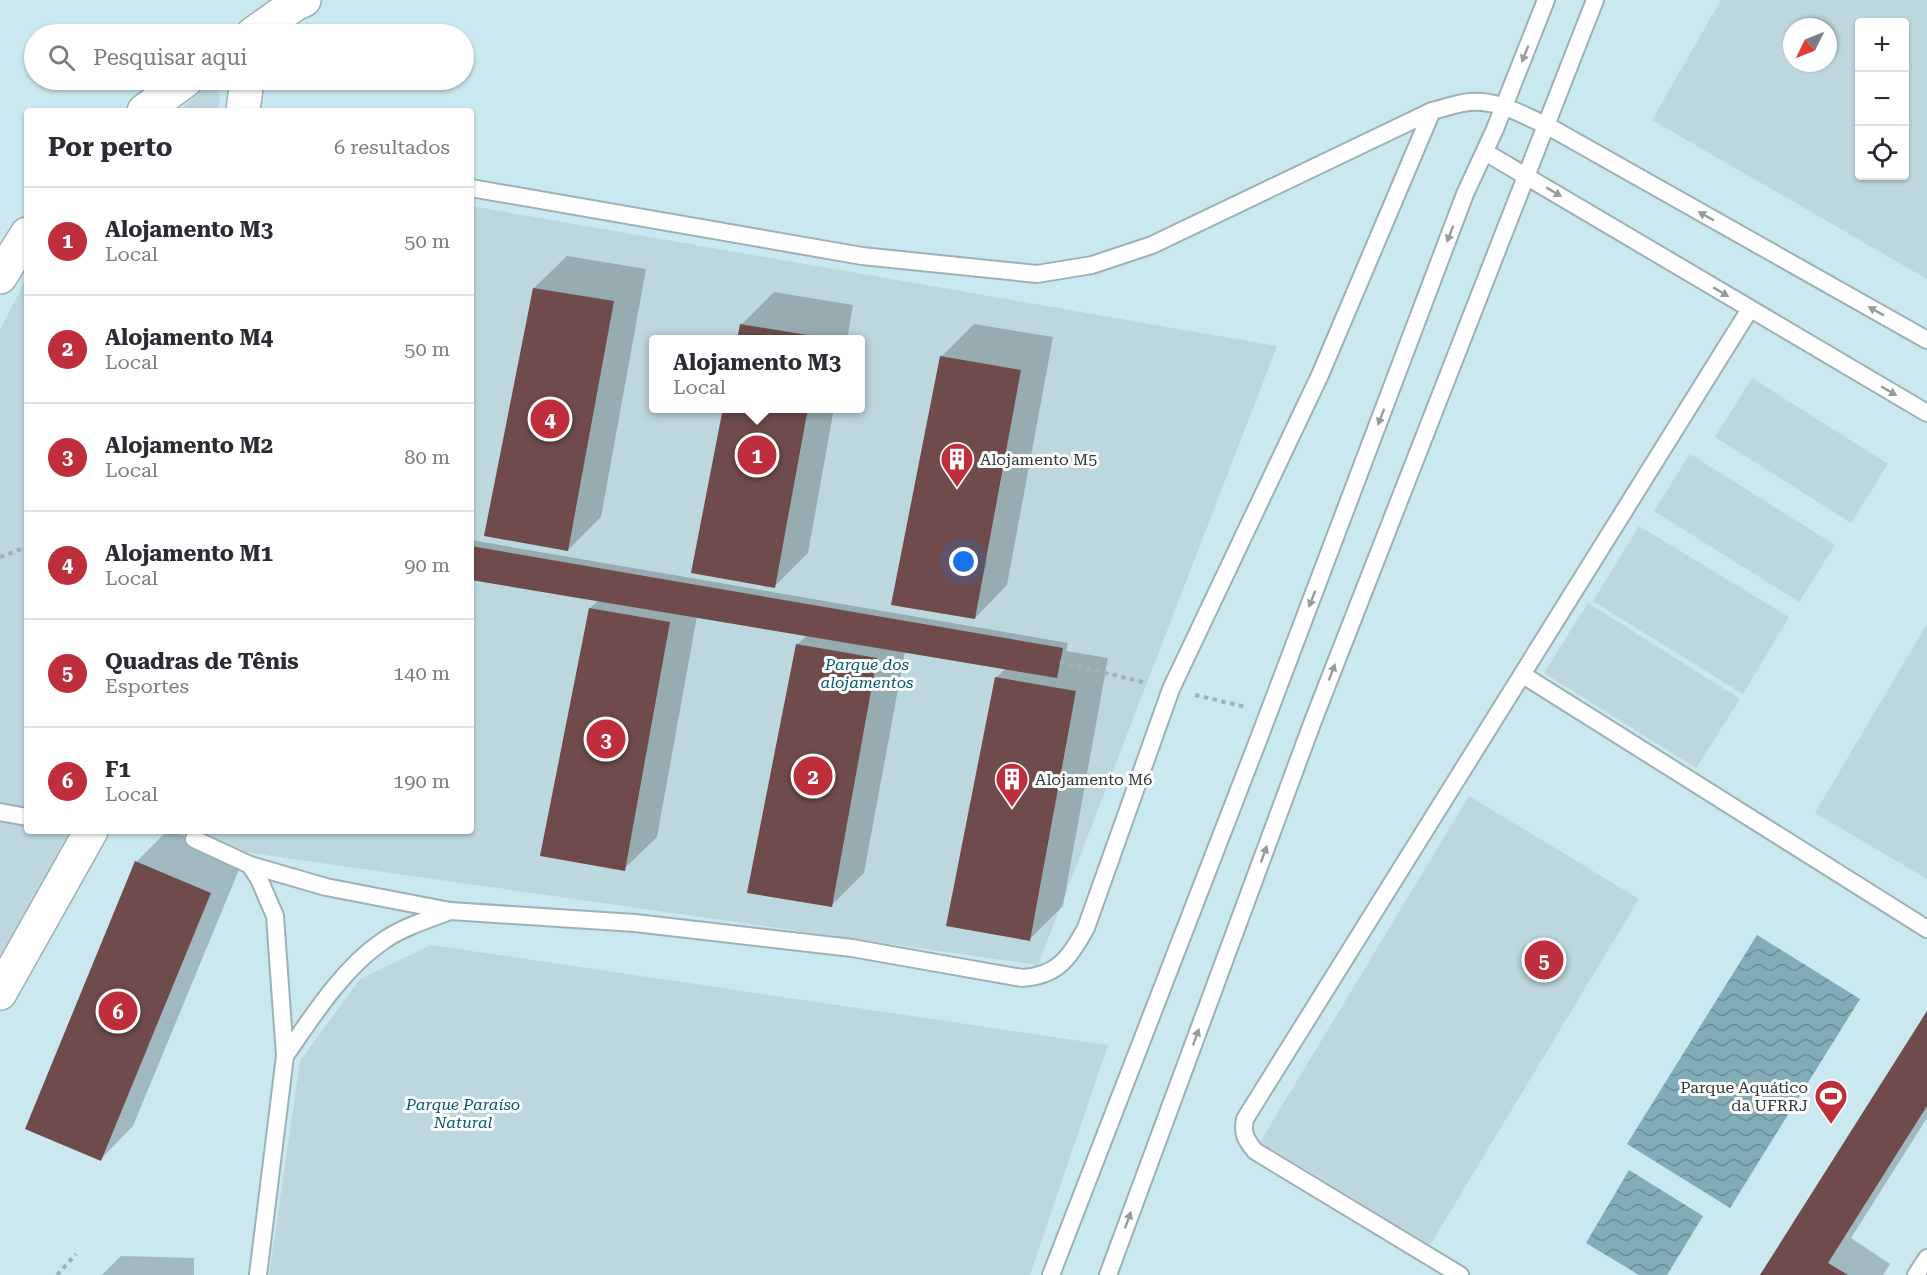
<!DOCTYPE html>
<html lang="pt">
<head>
<meta charset="utf-8">
<style>
  :root { --surface:#fff; --page:#f2f2f3; --text:#2b2b33; --muted:#7c7c81; --line:#e1e1e2; --accent:#be2e3b }
  body { margin:0; font-family:"Roboto Serif",serif; background:var(--page); color:var(--text) }
  .controls { position:absolute; right:18px; top:18px; display:grid; overflow:hidden; border-radius:6px; box-shadow:0 2px 4px #0004 }
  .controls button { width:54px; height:54px; display:grid; place-items:center; padding:0; border:0; border-bottom:2px solid var(--line); background:var(--surface); color:var(--text); font:30px sans-serif }
  .compass { position:absolute; left:1783px; top:18px; width:54px; height:54px; border-radius:50%; background:var(--surface); box-shadow:0 2px 4px #0004; rotate:227deg }
  .you { position:absolute; left:964px; top:562px; width:21px; height:21px; margin:-15px; border:4px solid #fff; border-radius:50%; background:#1a73e8; box-shadow:0 0 0 9px #1a73e833 }
  .badge { display:grid; place-items:center; width:39px; height:39px; border-radius:50%; background:var(--accent); color:#fff; font-size:20px; font-weight:700 }
  .pin { position:absolute; translate:-50% -50%; border:3px solid #fff; box-shadow:0 2px 6px #0006 }
  .popup { position:absolute; left:649px; top:335px; width:216px; height:78px; box-sizing:border-box; display:grid; place-content:center; border-radius:6px; background:var(--surface); filter:drop-shadow(0 2px 4px #0005); font-size:20px; white-space:nowrap; color:var(--muted) }
  .popup b { font-size:22px; color:var(--text) }
  .popup::after { content:''; position:absolute; left:50%; top:100%; margin-left:-12px; border:12px solid transparent; border-top-color:var(--surface) }
  .list { margin:0; padding:0; list-style:none }
  h2 { display:flex; justify-content:space-between; align-items:center; height:78px; margin:0; padding:0 24px; font-size:26px }
  h2 small { font-size:20px; font-weight:400; color:var(--muted) }
  .list li { display:grid; grid-template-columns:39px 1fr auto; gap:18px; align-items:center; box-sizing:border-box; height:108px; padding:0 24px; border-top:2px solid var(--line) }
  .list b { display:block; font-size:22px; white-space:nowrap }
  .list p { margin:0; font-size:20px; white-space:nowrap; color:var(--muted) }
  .list em { font-size:20px; font-style:normal; color:var(--muted) }
  .icon { flex:none; width:33px; height:33px; fill:none; stroke:currentColor; stroke-width:2; stroke-linecap:round; stroke-linejoin:round }
  .map { position:relative; flex:none; width:1927px; height:1275px; overflow:hidden }
  .search { position:absolute; background:var(--surface); box-shadow:0 2px 4px #0004; left:24px; top:24px; width:450px; height:66px; display:flex; align-items:center; gap:15px; box-sizing:border-box; padding:0 21px; border-radius:33px; color:var(--muted); font-size:22px }
  .panel { position:absolute; background:var(--surface); box-shadow:0 2px 4px #0004; left:24px; top:108px; width:450px; height:726px; border-radius:6px }
  .map>svg:first-child { display:block }
  .built { fill:#c9e8f0; fill-rule:evenodd }
  .park { fill:#bdd7de; fill-rule:evenodd }
  .water { fill:url(#water-waves) }
  .shadow { fill:#0003 }
  .building { fill:#6f4c4b }
  .lines { fill:none; stroke-linecap:round; stroke-linejoin:round }
  .lane-casing { stroke:#9cb1b7; stroke-width:20 }
  .street-casing { stroke:#9cb1b7; stroke-width:36 }
  .path { stroke:#a0b2b7; stroke-width:4; stroke-dasharray:4.5 4.5; stroke-linecap:butt }
  .lane { stroke:#fff; stroke-width:16 }
  .street { stroke:#fff; stroke-width:33 }
  .oneway { fill:#969b9c }
  .labels { text-anchor:middle; dominant-baseline:central; stroke-width:6; stroke-linejoin:round; paint-order:stroke }
  .poi-label { font-size:16px; fill:#2e373a; stroke:#fdfdfd; text-anchor:start }
  .park-label { font-size:16px; font-style:italic; fill:#005b6c; stroke:#fdfdfd }
</style>
</head>
<body>
<div class="map">
<svg width="1927" height="1275" viewBox="0 0 1927 1275">
  <defs>
    <pattern id="water-waves" width="16" height="10" patternUnits="userSpaceOnUse" patternTransform="scale(1.5)"><rect width="16" height="10" fill="#82acb7"/><path d="M0 5q4-4 8 0t8 0" fill="none" stroke="#6b8d96"/></pattern>
  </defs>
  <rect width="100%" height="100%" fill="#def5fb"/>
  <path class="built" d="M0,0h1927v1275h-1927zM1860,22h44v154h-44zM1792,27h36v36h-36zM34,34h430v46h-430zM27,111h444v720h-444zM654,340h207v68h-207z"/>
  <g class="park">
    <path d="M1721,0h206v279l-275,-159zM1860,22h44v154h-44zM1792,27h36v36h-36z"/>
    <polygon points="210,84 217,87 220,96 218,111 178,111"/>
    <path d="M471,206l806,140 -239,619 -787,-112 -57,-14 -19,-8h296zM654,340h207v68h-207z"/>
    <polygon points="27,277 27,831 83,831 0,964 0,330"/>
    <polygon points="1752,378 1888,464 1851,523 1715,437"/>
    <polygon points="1690,454 1835,545 1799,602 1654,511"/>
    <polygon points="1639,526 1789,617 1743,694 1593,601"/>
    <polygon points="1588,603 1740,699 1696,768 1544,673"/>
    <polygon points="1927,624 1927,879 1815,813"/>
    <polygon points="1469,796 1639,899 1430,1245 1260,1142"/>
    <polygon points="431,945 1108,1045 1030,1275 269,1275 300,1061 360,979"/>
  </g>
  <g class="water">
    <polygon points="1757,935 1860,999 1730,1208 1627,1144"/>
    <polygon points="1629,1170 1703,1216 1667,1275 1639,1275 1586,1243"/>
  </g>
  <g class="shadow">
    <polygon points="567,256 646,269 601,517 568,550 534,288"/>
    <polygon points="774,292 853,305 847,340 738,340 741,325"/>
    <polygon points="974,324 1053,337 1007,585 975,618 941,357"/>
    <polygon points="725,408 834,408 808,553 775,586"/>
    <polygon points="471,540 1068,643 1066,651 1108,658 1063,906 1030,939 996,678 1006,668 905,651 864,873 831,906 797,645 807,635 697,616 657,837 624,869 590,608 599,600 471,578"/>
    <polygon points="167,831 174,831 243,860 133,1126 101,1159 136,862"/>
    <polygon points="1927,1014 1927,1118 1851,1238 1890,1264 1883,1275 1762,1275"/>
    <polygon points="121,1256 194,1258 194,1275 102,1275"/>
  </g>
  <g class="building">
    <polygon points="533,288 614,301 568,551 484,536"/>
    <polygon points="740,324 825,338 825,340 737,340"/>
    <polygon points="940,356 1021,370 975,619 891,605"/>
    <polygon points="723,408 808,408 775,588 691,573"/>
    <polygon points="471,546 1063,648 1057,678 471,580"/>
    <polygon points="589,608 670,622 625,871 540,856"/>
    <polygon points="796,644 877,658 832,907 747,893"/>
    <polygon points="995,677 1076,691 1030,941 946,926"/>
    <polygon points="135,861 211,893 101,1161 25,1129"/>
    <polygon points="1927,1011 1927,1106 1828,1263 1848,1275 1760,1275"/>
  </g>
  <g class="lines">
    <defs>
      <g id="lane">
        <polyline points="1485,152 1927,413"/>
        <path d="M471,188l391,68 175,18 55,-9 60,-20 280,-134c13,-3 25,-8 38,-9 27,-3 52,13 76,23l381,215"/>
        <polyline points="1523,675 1927,929"/>
        <polyline points="0,812 27,817"/>
        <path d="M194,839l56,26 76,22 124,24 185,12 217,25 170,30c36,-2 48,-21 64,-50l85,-239 149,-314 112,-264"/>
        <polyline points="250,865 259,879 275,916 285,1056 258,1275"/>
        <path d="M285,1056c27,-39 58,-88 98,-115 20,-14 44,-21 67,-30"/>
        <polyline points="1051,1275 1259,738 1465,194 1495,129 1546,0"/>
        <polyline points="1108,1275 1313,721 1595,0"/>
        <path d="M1460,1275l-205,-124c-9,-11 -13,-17 -10,-32l505,-810"/>
        <polyline points="1916,1275 1927,1258"/>
      </g>
      <g id="street">
        <polyline points="253,34 295,4 304,0"/>
        <polyline points="144,111 186,80"/>
        <polyline points="243,111 247,80"/>
        <polyline points="0,277 27,234"/>
        <polyline points="0,993 91,831"/>
      </g>
    </defs>
    <use href="#lane" class="lane-casing"/>
    <use href="#street" class="street-casing"/>
    <g class="path">
      <polyline points="0,557 27,547"/>
      <polyline points="1060,662 1147,683"/>
      <polyline points="1195,695 1246,707"/>
      <polyline points="161,831 171,836"/>
      <polyline points="57,1275 76,1254"/>
    </g>
    <use href="#lane" class="lane"/>
    <use href="#street" class="street"/>
  </g>
  <defs><path id="oneway-solid" d="M-6-.8H1V-3.2L6.5 0L1 3.2V.8H-6Z" transform="scale(1.5)"/></defs>
  <g class="oneway">
    <use href="#oneway-solid" transform="translate(1525 54) rotate(112)"/>
    <use href="#oneway-solid" transform="translate(1554 192) rotate(31)"/>
    <use href="#oneway-solid" transform="translate(1706 216) rotate(-151)"/>
    <use href="#oneway-solid" transform="translate(1450 234) rotate(111)"/>
    <use href="#oneway-solid" transform="translate(1721 292) rotate(31)"/>
    <use href="#oneway-solid" transform="translate(1876 311) rotate(-151)"/>
    <use href="#oneway-solid" transform="translate(1889 391) rotate(30)"/>
    <use href="#oneway-solid" transform="translate(1381 417) rotate(111)"/>
    <use href="#oneway-solid" transform="translate(1312 599) rotate(111)"/>
    <use href="#oneway-solid" transform="translate(1332 672) rotate(-69)"/>
    <use href="#oneway-solid" transform="translate(1264 854) rotate(-70)"/>
    <use href="#oneway-solid" transform="translate(1196 1037) rotate(-70)"/>
    <use href="#oneway-solid" transform="translate(1128 1220) rotate(-70)"/>
  </g>
  <defs>
    <symbol id="building-pin" viewBox="-11 -11 22 30"><path d="M0 17L-7.5 6A9.5 9.5 0 1 1 7.5 6Z" fill="#be2e3b" stroke="#fdfdfd"/><path d="M-4-6H4V6H1V3H-1V6H-4ZM-2.5-4.3h1.7v1.8h-1.7ZM.8-4.3h1.7v1.8H.8ZM-2.5-1h1.7V.8h-1.7ZM.8-1h1.7V.8H.8Z" fill="#fff"/></symbol>
    <symbol id="stadium-pin" viewBox="-11 -11 22 30"><path d="M0 17L-7.5 6A9.5 9.5 0 1 1 7.5 6Z" fill="#be2e3b" stroke="#fdfdfd"/><path d="M0-5a6.5 5 0 1 0 0 10a6.5 5 0 1 0 0-10ZM-3.5-1.8h7v3.6h-7Z" fill="#fff"/></symbol>
  </defs>
  <g fill-rule="evenodd">
    <use href="#building-pin" x="938" y="440" width="38" height="52"/>
    <use href="#building-pin" x="993" y="760" width="38" height="52"/>
    <use href="#stadium-pin" x="1812" y="1077" width="38" height="52"/>
  </g>
  <g class="labels">
    <g class="poi-label">
      <text x="980" y="459">Alojamento M5</text>
      <text x="1035" y="779">Alojamento M6</text>
      <text x="1808" y="1087" text-anchor="end">Parque Aquático<tspan x="1808" dy="18">da UFRRJ</tspan></text>
    </g>
    <g class="park-label">
      <text x="867" y="664">Parque dos<tspan x="867" dy="18">alojamentos</tspan></text>
      <text x="463" y="1104">Parque Paraíso<tspan x="463" dy="18">Natural</tspan></text>
    </g>
  </g>
</svg>
<div class="controls">
<button>+</button>
<button>−</button>
<button><svg class="icon" aria-label="locate" viewBox="0 0 24 24"><circle cx="12" cy="12" r="6"/><path d="M12 2v4M12 18v4M2 12h4M18 12h4"/></svg></button>
</div>
<svg class="compass" viewBox="-18 -18 36 36"><path d="M0-13l5 13h-10z" fill="#e53935"/><path d="M0 13l5-13h-10z" fill="#7c7c81"/></svg>
<div class="you"></div>
<div class="pin badge" style="left:757px;top:455px">1</div>
<div class="popup"><b>Alojamento M3</b>Local</div>
<div class="pin badge" style="left:813px;top:776px">2</div>
<div class="pin badge" style="left:606px;top:739px">3</div>
<div class="pin badge" style="left:550px;top:419px">4</div>
<div class="pin badge" style="left:1544px;top:960px">5</div>
<div class="pin badge" style="left:118px;top:1011px">6</div>
<div class="search"><svg class="icon" aria-label="search" viewBox="0 0 24 24"><circle cx="10" cy="10" r="6"/><path d="M15 15l6 6"/></svg>Pesquisar aqui</div>
<section class="panel">
<h2>Por perto<small>6 resultados</small></h2>
<ul class="list">
<li><span class="badge">1</span><div><b>Alojamento M3</b><p>Local</p></div><em>50 m</em></li>
<li><span class="badge">2</span><div><b>Alojamento M4</b><p>Local</p></div><em>50 m</em></li>
<li><span class="badge">3</span><div><b>Alojamento M2</b><p>Local</p></div><em>80 m</em></li>
<li><span class="badge">4</span><div><b>Alojamento M1</b><p>Local</p></div><em>90 m</em></li>
<li><span class="badge">5</span><div><b>Quadras de Tênis</b><p>Esportes</p></div><em>140 m</em></li>
<li><span class="badge">6</span><div><b>F1</b><p>Local</p></div><em>190 m</em></li>
</ul>
</section>
</div>
</body>
</html>
